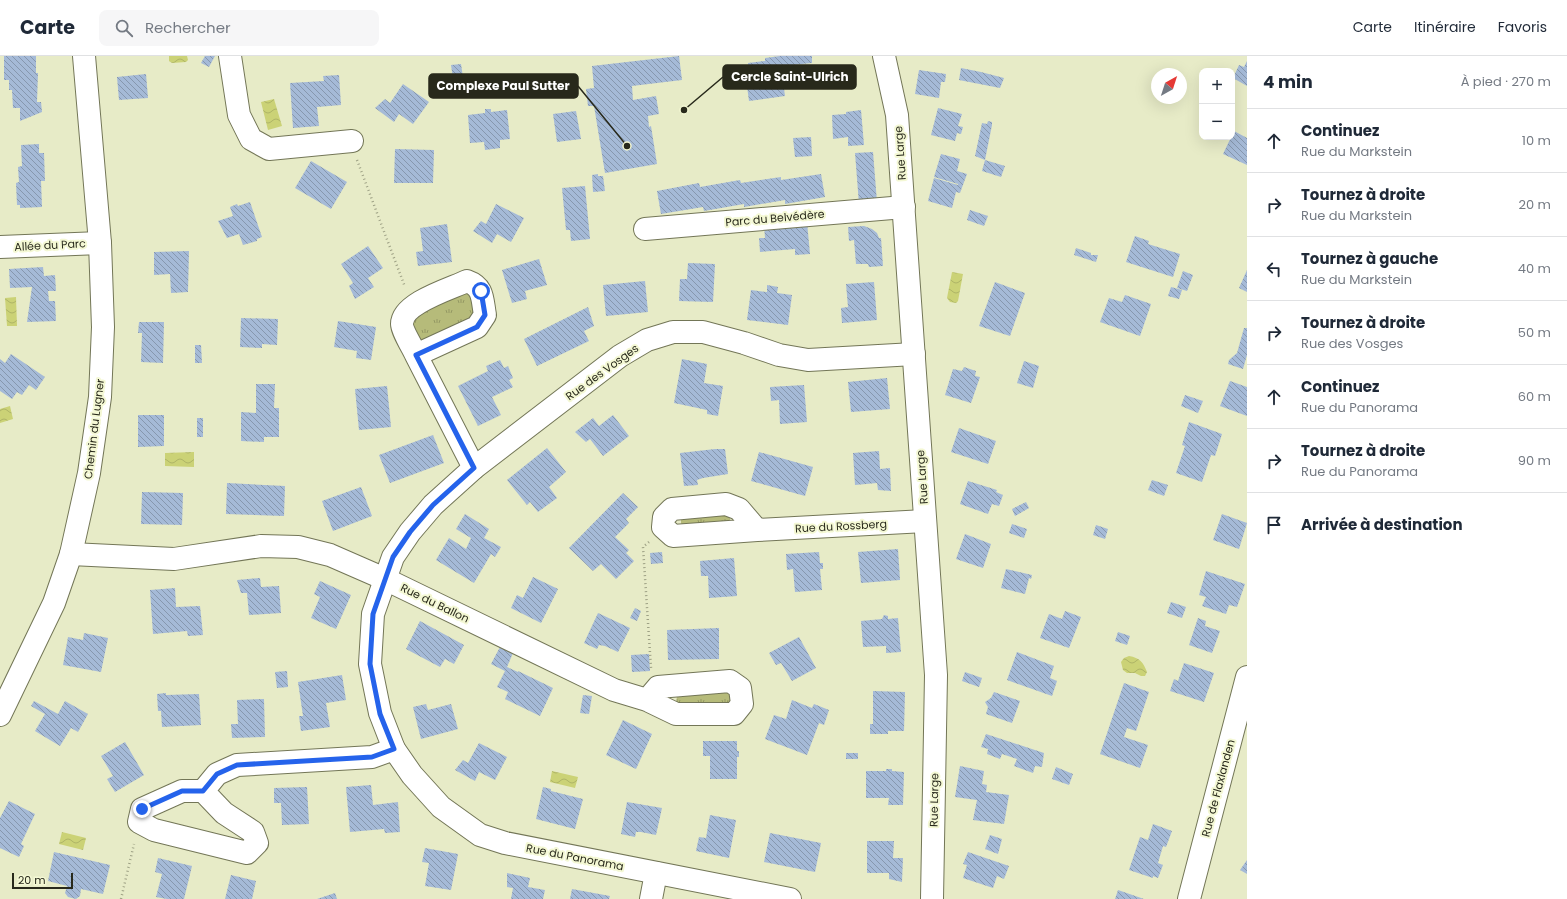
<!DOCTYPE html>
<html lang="fr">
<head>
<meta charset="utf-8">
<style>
  :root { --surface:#fff; --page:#f6f6f7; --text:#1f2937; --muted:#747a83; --line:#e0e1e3 }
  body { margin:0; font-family:Poppins,sans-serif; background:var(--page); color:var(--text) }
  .controls { position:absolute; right:12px; top:12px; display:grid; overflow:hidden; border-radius:8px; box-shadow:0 4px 16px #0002 }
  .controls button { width:36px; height:36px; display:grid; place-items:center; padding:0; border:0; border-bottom:1px solid var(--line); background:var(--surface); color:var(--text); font:20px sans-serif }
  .compass { position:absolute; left:1151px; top:12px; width:36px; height:36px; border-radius:50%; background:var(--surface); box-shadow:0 4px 16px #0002; rotate:39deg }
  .scale { position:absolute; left:12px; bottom:10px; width:61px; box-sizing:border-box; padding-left:4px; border:2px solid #28291b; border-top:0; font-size:11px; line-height:14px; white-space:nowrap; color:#28291b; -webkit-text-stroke:3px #f4f8d4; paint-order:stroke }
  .stop { position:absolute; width:12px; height:12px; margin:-9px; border:3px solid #2563eb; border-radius:50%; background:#fff }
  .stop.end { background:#2563eb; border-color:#fff; box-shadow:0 1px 4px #0008 }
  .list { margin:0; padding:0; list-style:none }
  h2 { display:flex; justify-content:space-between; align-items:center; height:52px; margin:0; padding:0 16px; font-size:17px }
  h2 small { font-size:13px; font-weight:400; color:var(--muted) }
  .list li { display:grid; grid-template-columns:26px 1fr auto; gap:12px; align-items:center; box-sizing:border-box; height:64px; padding:0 16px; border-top:1px solid var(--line) }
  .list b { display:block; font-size:15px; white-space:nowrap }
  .list p { margin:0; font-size:13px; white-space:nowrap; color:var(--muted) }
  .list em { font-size:13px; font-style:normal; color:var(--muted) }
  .icon { flex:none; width:22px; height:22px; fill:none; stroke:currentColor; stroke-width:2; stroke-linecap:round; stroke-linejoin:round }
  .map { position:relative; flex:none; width:1247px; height:843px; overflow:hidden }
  header { display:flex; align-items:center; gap:24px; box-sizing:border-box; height:56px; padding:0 20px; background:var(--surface); border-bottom:1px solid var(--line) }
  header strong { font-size:19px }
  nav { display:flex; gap:22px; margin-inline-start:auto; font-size:14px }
  .search { width:280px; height:36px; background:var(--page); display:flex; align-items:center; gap:10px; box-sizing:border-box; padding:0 14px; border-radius:8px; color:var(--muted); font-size:15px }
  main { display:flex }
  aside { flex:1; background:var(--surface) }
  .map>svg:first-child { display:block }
  .grass { fill:url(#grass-tufts) }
  .water { fill:url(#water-waves) }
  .building { fill:url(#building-back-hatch) }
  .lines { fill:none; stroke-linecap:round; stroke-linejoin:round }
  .minor-casing { stroke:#737657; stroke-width:24 }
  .path { stroke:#9ea185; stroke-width:2.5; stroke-dasharray:1 3; stroke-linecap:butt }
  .minor { stroke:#fff; stroke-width:22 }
  .route { stroke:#2563eb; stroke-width:5 }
  .labels { text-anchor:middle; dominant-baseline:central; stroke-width:4; stroke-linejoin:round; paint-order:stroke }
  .street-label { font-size:11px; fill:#28291b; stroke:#f4f8d4 }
  .leader { fill:none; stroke:#28291b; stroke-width:1.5 }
  .callout-dot { fill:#28291b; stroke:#f4f8d4; stroke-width:1.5 }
  .callout { fill:#28291b; stroke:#28291b; stroke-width:1.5 }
  .callout-label { font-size:12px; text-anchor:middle; font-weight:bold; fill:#fff }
</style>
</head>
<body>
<header>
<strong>Carte</strong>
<div class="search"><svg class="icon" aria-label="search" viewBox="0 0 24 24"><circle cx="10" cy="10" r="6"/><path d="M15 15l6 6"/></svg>Rechercher</div>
<nav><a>Carte</a><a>Itinéraire</a><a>Favoris</a></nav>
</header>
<main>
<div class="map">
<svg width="1247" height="843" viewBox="0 0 1247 843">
  <defs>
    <pattern id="grass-tufts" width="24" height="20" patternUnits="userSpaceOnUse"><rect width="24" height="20" fill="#b6bb7a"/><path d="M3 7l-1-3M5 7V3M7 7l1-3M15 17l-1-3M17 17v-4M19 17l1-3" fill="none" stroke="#949863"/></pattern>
    <pattern id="water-waves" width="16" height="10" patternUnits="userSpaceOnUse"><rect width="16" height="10" fill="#cbd276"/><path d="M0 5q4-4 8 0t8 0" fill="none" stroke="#aeb466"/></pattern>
    <pattern id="building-back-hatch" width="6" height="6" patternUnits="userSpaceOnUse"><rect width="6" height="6" fill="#a5bad7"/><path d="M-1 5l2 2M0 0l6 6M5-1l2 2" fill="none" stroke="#8697ae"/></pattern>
  </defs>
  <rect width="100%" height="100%" fill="#e7ebc7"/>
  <g class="grass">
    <polygon points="465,236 472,238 474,262 422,288 411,268 414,258"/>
    <path d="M724,454c4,4 8,7 5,13l-46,3 -2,-3v-5z"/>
    <polygon points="726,635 732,642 731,651 676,648 677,639"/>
  </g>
  <g class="water">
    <polygon points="169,0 187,0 188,4 186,6 172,7 169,5"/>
    <polygon points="274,43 282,70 268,74 261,46"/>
    <polygon points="952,216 963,218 958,245 956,247 950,246 947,242"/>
    <polygon points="16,241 17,270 7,270 5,242"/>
    <polygon points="10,350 13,363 0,367 0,353"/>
    <polygon points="194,396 194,411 165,410 165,397"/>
    <path d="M1129,600c11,2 14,6 18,16l-2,4h-4l-6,-3h-8l-4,-3 -2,-8 3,-4z"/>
    <polygon points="552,715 578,721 575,732 550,726"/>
    <polygon points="62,776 86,782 83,794 59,788"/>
  </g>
  <g class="building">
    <polygon points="4,0 36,0 36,17 38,17 37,46 41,46 42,56 20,65 20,52 13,52 12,34 9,34 9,24 4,24"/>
    <polygon points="205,0 215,0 209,11 201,7"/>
    <polygon points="679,0 682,24 632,30 633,44 656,40 659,58 648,60 649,71 651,70 657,108 605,117 594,50 588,50 586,33 594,32 592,10"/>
    <polygon points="780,0 812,0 812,7 782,10 783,15 749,18 748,7 765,5 765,2"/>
    <polygon points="1247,5 1247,30 1233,22 1239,9 1244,11"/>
    <polygon points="461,8 464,28 454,29 451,9"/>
    <polygon points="961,12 981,16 1004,22 1000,32 959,24"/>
    <polygon points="919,14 946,18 945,26 941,26 939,42 915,38"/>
    <polygon points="146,18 148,42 119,44 117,21"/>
    <polygon points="782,18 785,40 749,45 746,23"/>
    <polygon points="339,19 341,49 317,51 319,70 293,72 290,27 324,25 323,20"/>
    <polygon points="403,28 429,46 413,68 399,58 394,66 375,52 385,43 390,47"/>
    <polygon points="938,52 962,58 958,70 963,71 961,78 957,77 955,85 931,79"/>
    <polygon points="485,53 491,53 491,56 507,54 510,83 500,84 500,92 485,94 484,86 470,87 468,59 485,57"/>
    <polygon points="861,54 864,89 848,90 848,81 833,83 832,59 846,58 846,56"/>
    <polygon points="576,55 581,83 557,86 553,58"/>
    <polygon points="988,65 992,66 992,69 985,104 975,100 982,67 987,68"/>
    <polygon points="1234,75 1247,82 1247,109 1223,98"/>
    <polygon points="811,81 812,100 795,101 793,82"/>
    <polygon points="39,88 39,97 44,97 45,125 41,125 42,151 20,152 20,149 17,149 16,127 19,126 18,111 22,110 21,89"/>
    <polygon points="395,93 434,94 433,127 394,127"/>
    <polygon points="873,96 877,146 859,148 855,97"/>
    <polygon points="941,98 960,103 957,115 967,118 960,137 956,136 952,152 928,145 934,122 958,129 958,128 934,121"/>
    <polygon points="985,104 1005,110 1001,121 982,115"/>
    <polygon points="311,105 347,126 331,153 295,132"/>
    <polygon points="598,118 598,120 603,120 605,135 593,136 592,119"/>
    <polygon points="821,118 825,141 785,148 785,144 744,151 744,148 704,155 703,151 661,158 657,135 699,127 700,131 740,124 741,127 781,121 781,124"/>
    <polygon points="585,130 590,183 571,185 570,174 566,174 562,132"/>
    <polygon points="250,146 262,181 257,183 257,185 243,189 239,178 227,182 218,165 233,160 230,151 237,148 238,150"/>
    <polygon points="496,148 524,162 511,186 497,178 492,187 473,175 481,165 486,168"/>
    <polygon points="970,154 988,160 984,170 967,164"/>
    <polygon points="807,166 810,198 795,199 795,193 760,196 759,182 765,182 764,169"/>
    <polygon points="447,168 452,206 418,210 416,196 423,195 420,172"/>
    <polygon points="864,170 872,173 877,177 879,182 881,182 883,210 869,211 868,208 856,208 854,184 849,185 848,171"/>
    <polygon points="1135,180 1149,185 1148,188 1180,198 1173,221 1126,206"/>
    <polygon points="368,190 383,212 368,222 374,231 355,243 349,230 353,227 341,208"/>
    <polygon points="1076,192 1091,197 1091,199 1098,199 1096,206 1074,199"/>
    <polygon points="189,195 188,236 171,237 170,218 154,219 154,196"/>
    <polygon points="539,203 547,229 525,235 527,243 512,247 502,214"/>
    <polygon points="688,207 715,208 713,246 679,245 680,223 687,223"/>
    <polygon points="43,211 44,220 55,219 56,235 48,235 49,245 55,245 56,265 27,266 32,231 10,232 9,213"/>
    <polygon points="1247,214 1247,236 1239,232"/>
    <polygon points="1183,215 1193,219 1187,235 1177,232"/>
    <polygon points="645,225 648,256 606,260 603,229"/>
    <polygon points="874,226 877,264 842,267 841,252 848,251 846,228"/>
    <polygon points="995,226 1025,237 1010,280 979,270"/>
    <polygon points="767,229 778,231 777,237 792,239 788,269 747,264 751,234 767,236"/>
    <polygon points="1171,231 1182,234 1179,243 1168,240"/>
    <polygon points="1125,239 1151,248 1140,280 1100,266 1109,242 1122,246"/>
    <polygon points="588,251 594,270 584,275 589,285 537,310 524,283"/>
    <polygon points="241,262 278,263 277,289 262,288 262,292 240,291"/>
    <polygon points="338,265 376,271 371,304 356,302 357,295 334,291"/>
    <polygon points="139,266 164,266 163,307 141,306 142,277 138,277"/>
    <polygon points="1244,272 1247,272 1247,299 1243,313 1228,308 1229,304 1237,297"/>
    <polygon points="195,289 201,289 202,307 195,307"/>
    <polygon points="11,298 45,321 36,334 29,329 22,339 17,336 12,343 0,335 0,303 5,307"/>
    <polygon points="682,303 707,308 704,327 723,330 718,360 707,358 707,354 674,347"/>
    <polygon points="500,304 504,312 508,310 513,322 509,324 513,331 492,341 501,359 478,370 458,330 488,315 486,310"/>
    <polygon points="1024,305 1039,310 1033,332 1017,327"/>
    <polygon points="964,311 976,315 975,320 980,321 971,347 945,339 953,313 962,315"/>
    <polygon points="887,322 890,353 851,356 848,326"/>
    <polygon points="1230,325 1247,331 1247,360 1220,350"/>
    <polygon points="256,328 275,328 274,352 279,352 279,381 264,381 264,386 241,385 241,356 256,357"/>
    <polygon points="804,329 807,366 780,368 779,344 771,345 770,331"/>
    <polygon points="387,330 391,371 359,374 355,333"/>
    <polygon points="1185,339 1203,345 1198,357 1181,350"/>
    <polygon points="138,359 164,359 164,390 138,391"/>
    <polygon points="613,359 629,380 603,400 590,383 586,386 575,376 593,362 599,370"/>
    <rect x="197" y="362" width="6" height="19"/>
    <polygon points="1189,366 1222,378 1215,400 1211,399 1202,426 1176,417 1185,390 1182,389"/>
    <polygon points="959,372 996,385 988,408 951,396"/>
    <polygon points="433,379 444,407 390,427 379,399"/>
    <polygon points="547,392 566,416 549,431 557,442 538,456 530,446 527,449 507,424"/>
    <polygon points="715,393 725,393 728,418 703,422 697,424 698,429 684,430 680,397"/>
    <polygon points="879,395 880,413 890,412 891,435 878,434 877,427 855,429 853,397"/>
    <polygon points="759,396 813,411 805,440 751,425"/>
    <polygon points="1152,424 1168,429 1164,440 1148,434"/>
    <polygon points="968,425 997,434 996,436 1003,439 999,450 992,448 988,458 960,448"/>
    <polygon points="227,427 285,430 284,460 226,458"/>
    <polygon points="361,431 372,460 333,475 322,445"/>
    <polygon points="142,436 183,437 182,469 141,468"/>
    <polygon points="623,437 638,451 626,463 629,467 615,481 629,494 626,497 634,505 616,523 601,508 593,515 569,492"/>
    <polygon points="1026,446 1029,452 1015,460 1012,453"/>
    <polygon points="465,458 489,473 484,482 501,491 495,501 491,498 474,527 436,504 449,482 466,493 471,482 456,473"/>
    <polygon points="1222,458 1247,467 1239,493 1213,484"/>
    <polygon points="1012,468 1027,473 1024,482 1009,477"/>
    <polygon points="1096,469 1108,473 1105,483 1093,479"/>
    <polygon points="965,478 991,488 983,512 956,503"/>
    <polygon points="898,493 900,524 861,527 858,496"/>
    <polygon points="662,496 663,507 651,508 650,497"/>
    <polygon points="819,496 820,507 823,507 823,513 820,513 822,534 795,536 793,513 787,514 786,498"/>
    <polygon points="734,502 737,540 709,542 708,520 701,520 700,505"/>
    <polygon points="1006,513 1032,519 1031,523 1029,522 1025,538 1001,532"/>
    <polygon points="1206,515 1245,528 1237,551 1229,549 1226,558 1202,550 1206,541 1199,539"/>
    <polygon points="533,521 558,533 541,567 511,552 517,539 523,542"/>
    <polygon points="260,522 261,531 279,530 281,557 249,559 247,537 241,537 237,524"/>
    <polygon points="320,525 351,539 336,573 311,562 320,541 314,538"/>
    <polygon points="175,532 176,551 200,550 203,579 188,580 187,575 153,578 150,534"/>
    <polygon points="1171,546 1186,551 1182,562 1167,557"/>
    <polygon points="635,552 641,555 637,565 630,562"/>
    <polygon points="1065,555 1081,561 1069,592 1040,582 1049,558 1062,563"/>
    <polygon points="598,557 630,572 618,596 605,590 599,589 597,593 584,587"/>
    <polygon points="884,559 888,560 888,563 898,562 901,596 886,597 886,590 863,591 861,565 882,563"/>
    <polygon points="1198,562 1206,565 1205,570 1220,575 1212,597 1189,589"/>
    <polygon points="420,565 464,589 454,608 445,603 440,611 406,593"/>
    <polygon points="719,572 719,603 668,604 667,574"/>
    <polygon points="1118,576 1130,580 1127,589 1115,585"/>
    <polygon points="84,577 108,582 101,616 63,609 68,581 83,584"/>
    <polygon points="799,581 816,612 792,625 781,607 776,609 769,597"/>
    <polygon points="500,591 513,597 507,611 518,616 518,615 553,632 540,660 505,643 508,636 497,631 505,615 491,608"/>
    <polygon points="1017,596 1054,610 1050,622 1057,625 1052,640 1007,624"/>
    <polygon points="649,598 650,615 632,616 631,599"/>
    <polygon points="1184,607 1214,617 1204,646 1170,635 1174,623 1178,625"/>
    <polygon points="287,615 288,631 277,632 275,616"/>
    <polygon points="965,616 982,622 979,631 962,625"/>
    <polygon points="342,619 346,644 326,647 330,671 301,675 299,660 303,660 298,626"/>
    <polygon points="1124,627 1149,636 1136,675 1127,672 1124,681 1148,689 1140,712 1100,698"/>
    <polygon points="873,635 905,636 904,675 888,675 888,678 870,678 870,668 873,668"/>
    <polygon points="994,636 1020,645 1012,667 986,658 988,651 985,646 991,642"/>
    <polygon points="166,637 166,639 199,638 201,669 162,671 161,655 158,655 157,638"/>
    <polygon points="583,639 592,640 589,658 580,657"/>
    <polygon points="264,643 265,681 232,682 231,668 238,668 237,644"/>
    <polygon points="792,644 812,652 814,648 829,654 824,669 819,667 807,699 765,683 774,659 786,663"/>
    <polygon points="34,645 58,658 65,645 88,658 78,676 71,672 60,690 35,675 45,658 31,650"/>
    <polygon points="426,648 428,654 451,648 458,673 421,683 413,651"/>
    <polygon points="623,664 652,678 636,713 606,699"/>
    <polygon points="986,678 1044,697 1042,711 1035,710 1033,717 1014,710 1017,703 1002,698 1000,703 987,698 988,693 981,691"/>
    <polygon points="703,685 737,685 737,695 739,695 739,701 737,701 737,723 710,723 710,700 703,700"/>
    <polygon points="125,686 144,719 115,736 107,723 113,720 101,700"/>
    <polygon points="479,687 507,701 495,724 479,716 475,725 455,714 463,704 468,707"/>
    <rect x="846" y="697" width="12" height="6"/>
    <polygon points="960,710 984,715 982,728 987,729 986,736 1009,739 1004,768 973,764 977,744 955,741"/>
    <polygon points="1056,711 1073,718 1069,729 1052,723"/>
    <polygon points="886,713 892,713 892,715 904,716 903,749 888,749 889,742 866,742 866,715 886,715"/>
    <polygon points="371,729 373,749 398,746 400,776 385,777 384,773 350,776 346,731"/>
    <polygon points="307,731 309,768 282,769 281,747 274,747 274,732"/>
    <polygon points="543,731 551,733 551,735 583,743 575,773 536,763"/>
    <polygon points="9,745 35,758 21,788 24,790 19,801 0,792 0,762"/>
    <polygon points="627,746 662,752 656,779 641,776 636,776 635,781 621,778"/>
    <polygon points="710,759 736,764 729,802 696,795 699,781 706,782"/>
    <polygon points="1153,768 1172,775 1166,791 1163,790 1158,807 1163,809 1158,822 1153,820 1153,822 1129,814 1140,781 1148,784"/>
    <polygon points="770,777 821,787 815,816 764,806"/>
    <polygon points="990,779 1002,783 998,798 985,793"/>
    <polygon points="867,785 894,785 893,802 903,802 902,826 889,823 889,817 867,817"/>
    <polygon points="425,792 458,798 451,834 425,830 429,807 422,806"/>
    <polygon points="54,796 110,809 103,838 81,833 80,840 76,843 68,841 65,837 67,830 48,825"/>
    <polygon points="968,796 1009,810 1004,823 997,820 993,832 963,822 967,809 963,808"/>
    <polygon points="158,802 192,810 184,843 167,843 156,841 162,818 155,816"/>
    <polygon points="1247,804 1247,818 1240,814"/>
    <polygon points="507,817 530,822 528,831 545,834 543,843 511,843 513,832 507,831"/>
    <polygon points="231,819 256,825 252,843 225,843"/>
    <polygon points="572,833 610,840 609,843 570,843"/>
    <polygon points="1118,834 1144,843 1115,843"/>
    <polygon points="335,837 337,843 317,843"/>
  </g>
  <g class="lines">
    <defs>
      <g id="minor">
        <polyline points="230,0 239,59 251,83 269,93 352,85"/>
        <polyline points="884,0 897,59 936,619 932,843"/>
        <polyline points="645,173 904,151"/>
        <polyline points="0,191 100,187"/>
        <path d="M416,299c-3,-7 -14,-24 -14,-31 0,-21 48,-35 65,-43 17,6 15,18 18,34l-8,12 -61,28 58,113"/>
        <polyline points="757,474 673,480 663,471 664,461 672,453 726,448 739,453 757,474 925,465"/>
        <polyline points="71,498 174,503 261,490 298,491 330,499 385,523 614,634 647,644 676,658 734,658 742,648 740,632 730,625 658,631 647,644"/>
        <polyline points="0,659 54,547 71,498 89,417 100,341 103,271 100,187 84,0"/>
        <polyline points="203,735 224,757 253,776 257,787 247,797 154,774 139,766 142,753 182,735 203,735 217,718 237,709 372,701 394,693"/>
        <polyline points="651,843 656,817"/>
        <polyline points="790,843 505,787 480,779 441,751 412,719 394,693 380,657 370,608 373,558 393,501 410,476 433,449 474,412 620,300 647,284 673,276 703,276 744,287 779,299 808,304 914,298"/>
        <polyline points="1189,843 1247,621"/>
      </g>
    </defs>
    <use href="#minor" class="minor-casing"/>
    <g class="path">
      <polyline points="357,104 405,231"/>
      <polyline points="649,486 643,491 651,612"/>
      <polyline points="121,843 134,788"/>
    </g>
    <use href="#minor" class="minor"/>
  </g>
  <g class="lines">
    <polyline class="route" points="142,753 182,735 203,735 217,718 237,709 372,701 394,693 380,658 370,608 373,558 393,501 410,476 433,449 474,412 416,299 477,271 485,259 481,235"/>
  </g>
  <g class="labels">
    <g class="street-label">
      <text transform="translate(900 97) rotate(-94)">Rue Large</text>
      <text transform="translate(775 162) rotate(-5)">Parc du Belvédère</text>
      <text transform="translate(50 189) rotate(-3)">Allée du Parc</text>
      <text transform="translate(602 316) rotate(-36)">Rue des Vosges</text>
      <text transform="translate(94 373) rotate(-83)">Chemin du Lugner</text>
      <text transform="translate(922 421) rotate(-94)">Rue Large</text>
      <text transform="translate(841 470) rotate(-3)">Rue du Rossberg</text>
      <text transform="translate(435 547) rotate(26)">Rue du Ballon</text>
      <text transform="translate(1218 732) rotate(-75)">Rue de Flaxlanden</text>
      <text transform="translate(934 744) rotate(-89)">Rue Large</text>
      <text transform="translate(575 801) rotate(11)">Rue du Panorama</text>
    </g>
  </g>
  <path class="leader" d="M684 54L723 21M627 90L578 30"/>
  <g class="callout-dot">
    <circle cx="684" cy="54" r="4"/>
    <circle cx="627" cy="90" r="4"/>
  </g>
  <g class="callout">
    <rect x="723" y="9" width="133" height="24" rx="4"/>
    <rect x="429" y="18" width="149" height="24" rx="4"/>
  </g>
  <g class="callout-label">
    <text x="790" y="25">Cercle Saint-Ulrich</text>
    <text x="503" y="34">Complexe Paul Sutter</text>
  </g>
</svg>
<div class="controls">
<button>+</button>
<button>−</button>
</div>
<svg class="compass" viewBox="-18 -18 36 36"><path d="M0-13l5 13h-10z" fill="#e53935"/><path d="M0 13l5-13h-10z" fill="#747a83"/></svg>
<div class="scale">20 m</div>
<div class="stop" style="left:481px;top:235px"></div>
<div class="stop end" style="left:142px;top:753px"></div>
</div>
<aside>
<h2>4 min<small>À pied · 270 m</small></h2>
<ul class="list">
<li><svg class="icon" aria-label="ahead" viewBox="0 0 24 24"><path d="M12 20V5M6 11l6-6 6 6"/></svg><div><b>Continuez</b><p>Rue du Markstein</p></div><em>10 m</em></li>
<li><svg class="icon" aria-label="right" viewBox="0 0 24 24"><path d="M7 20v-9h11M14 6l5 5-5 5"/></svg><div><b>Tournez à droite</b><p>Rue du Markstein</p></div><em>20 m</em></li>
<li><svg class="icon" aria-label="left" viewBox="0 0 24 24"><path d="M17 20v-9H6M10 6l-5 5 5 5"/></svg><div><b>Tournez à gauche</b><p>Rue du Markstein</p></div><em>40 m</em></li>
<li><svg class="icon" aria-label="right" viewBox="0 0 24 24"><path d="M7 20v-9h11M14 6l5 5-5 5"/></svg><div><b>Tournez à droite</b><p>Rue des Vosges</p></div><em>50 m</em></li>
<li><svg class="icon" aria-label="ahead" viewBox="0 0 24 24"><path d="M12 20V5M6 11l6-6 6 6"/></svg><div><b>Continuez</b><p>Rue du Panorama</p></div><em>60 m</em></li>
<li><svg class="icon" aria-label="right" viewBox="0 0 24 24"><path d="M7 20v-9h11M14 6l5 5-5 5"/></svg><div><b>Tournez à droite</b><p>Rue du Panorama</p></div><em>90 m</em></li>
<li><svg class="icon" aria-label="arrive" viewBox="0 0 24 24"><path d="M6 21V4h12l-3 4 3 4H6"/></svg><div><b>Arrivée à destination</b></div></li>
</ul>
</aside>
</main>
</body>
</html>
